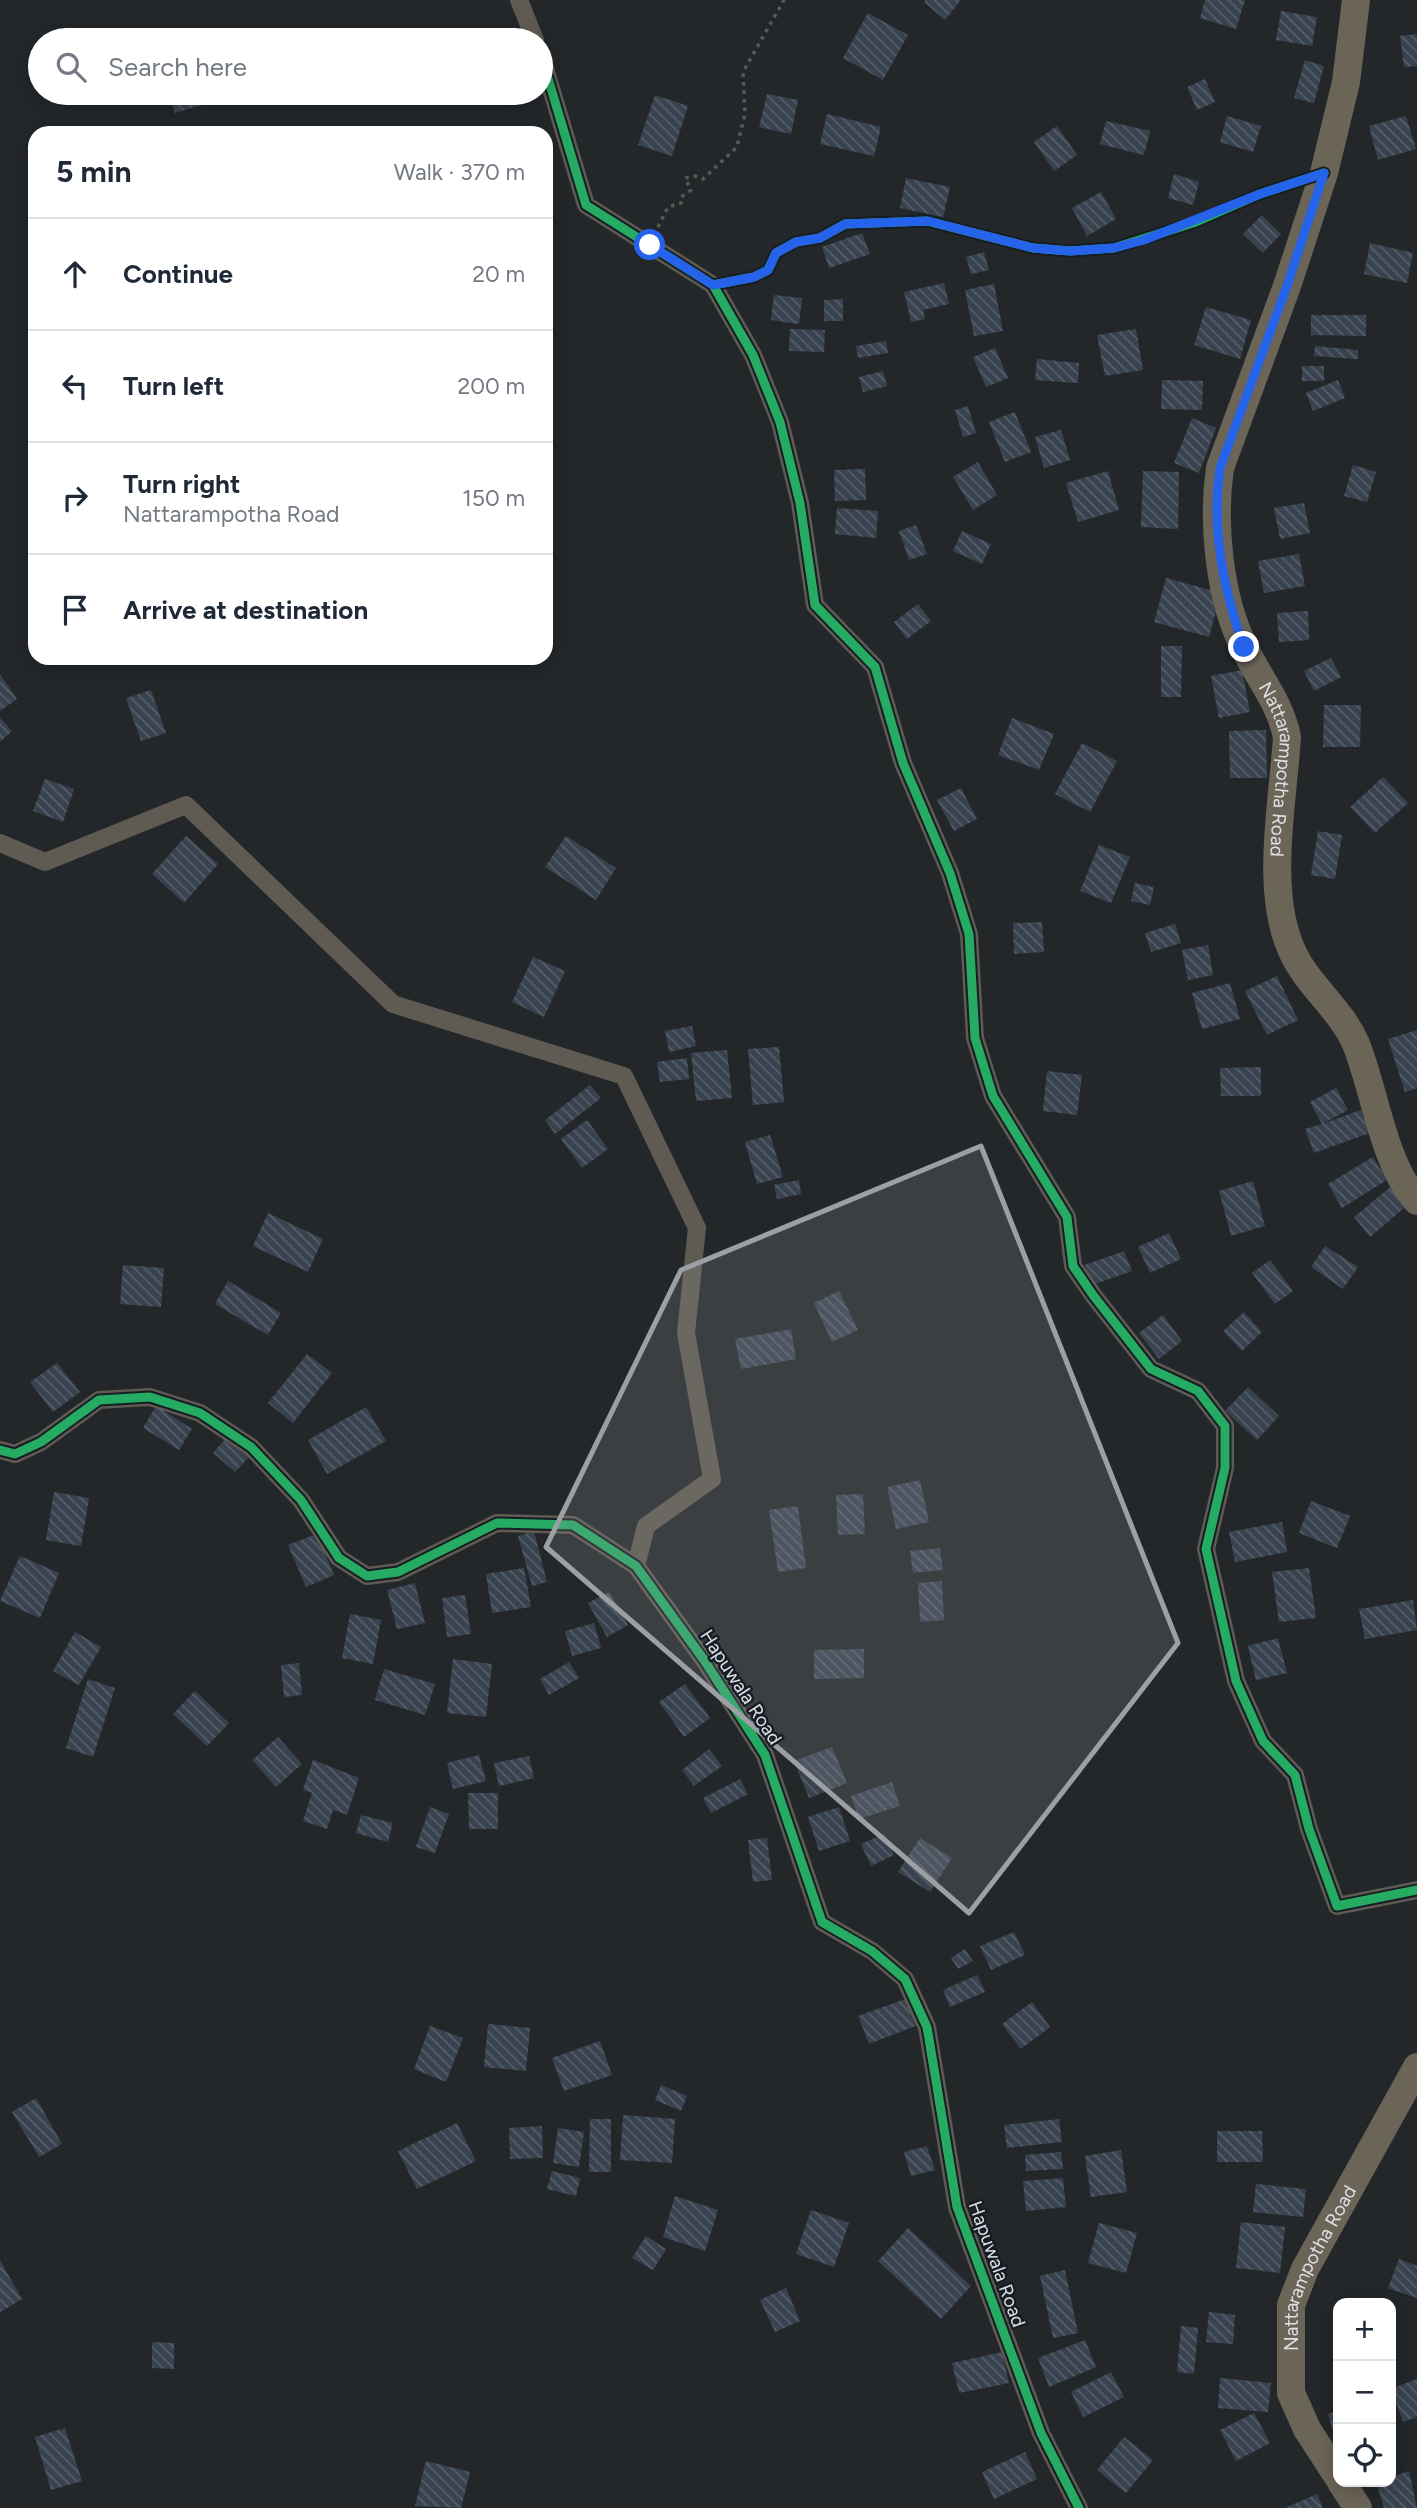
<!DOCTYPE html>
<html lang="en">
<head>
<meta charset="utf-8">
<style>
  :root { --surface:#fff; --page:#f6f6f7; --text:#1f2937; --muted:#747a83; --line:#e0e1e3 }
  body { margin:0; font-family:Figtree,sans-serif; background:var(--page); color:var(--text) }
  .controls { position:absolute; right:21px; bottom:21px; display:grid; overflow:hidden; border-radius:14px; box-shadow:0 4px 18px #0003 }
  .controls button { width:63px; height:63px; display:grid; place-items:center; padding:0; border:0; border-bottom:2px solid var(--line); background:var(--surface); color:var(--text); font:35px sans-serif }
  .stop { position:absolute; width:21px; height:21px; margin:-16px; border:5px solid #2563eb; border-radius:50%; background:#fff }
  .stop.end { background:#2563eb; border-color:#fff; box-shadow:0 2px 7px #0008 }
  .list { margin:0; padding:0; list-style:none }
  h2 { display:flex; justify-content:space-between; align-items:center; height:91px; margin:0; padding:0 28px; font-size:30px }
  h2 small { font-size:23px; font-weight:400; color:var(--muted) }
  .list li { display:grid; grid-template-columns:46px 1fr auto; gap:21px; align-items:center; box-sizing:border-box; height:112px; padding:0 28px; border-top:2px solid var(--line) }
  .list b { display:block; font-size:26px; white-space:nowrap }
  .list p { margin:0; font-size:23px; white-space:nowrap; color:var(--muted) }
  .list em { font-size:23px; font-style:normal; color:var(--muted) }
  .icon { flex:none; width:38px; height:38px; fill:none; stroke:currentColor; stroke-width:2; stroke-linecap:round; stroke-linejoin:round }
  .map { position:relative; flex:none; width:1417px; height:2508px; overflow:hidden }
  .search { position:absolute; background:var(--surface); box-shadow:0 4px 18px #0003; left:28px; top:28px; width:525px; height:77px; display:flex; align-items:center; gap:18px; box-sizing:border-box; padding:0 24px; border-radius:38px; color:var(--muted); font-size:26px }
  .panel { position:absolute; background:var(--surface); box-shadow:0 4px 18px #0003; left:28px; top:126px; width:525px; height:539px; border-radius:21px }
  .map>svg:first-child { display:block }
  .building { fill:url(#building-back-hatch) }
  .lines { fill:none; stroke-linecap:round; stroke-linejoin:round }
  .path { stroke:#5b5954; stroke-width:3.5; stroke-dasharray:3.5 5; stroke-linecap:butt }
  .minor { stroke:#5f5a52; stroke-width:18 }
  .primary { stroke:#6b6557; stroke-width:28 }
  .cycleway-casing { stroke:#171d24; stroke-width:13 }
  .cycleway { stroke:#26ab63; stroke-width:9 }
  .route { stroke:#2563eb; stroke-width:9 }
  .marked { fill:#9c9fa4; fill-opacity:0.2; stroke:#9c9fa4; stroke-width:5; stroke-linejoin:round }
  .labels { text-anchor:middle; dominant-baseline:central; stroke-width:5; stroke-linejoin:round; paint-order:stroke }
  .street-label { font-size:19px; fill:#dce0e5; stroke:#171d24 }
</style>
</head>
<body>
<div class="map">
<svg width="1417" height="2508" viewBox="0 0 1417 2508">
  <defs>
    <pattern id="building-back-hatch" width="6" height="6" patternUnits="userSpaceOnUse" patternTransform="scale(1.75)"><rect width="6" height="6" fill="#394350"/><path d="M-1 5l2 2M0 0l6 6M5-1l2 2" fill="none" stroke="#555e69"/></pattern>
  </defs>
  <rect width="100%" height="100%" fill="#24272a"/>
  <g class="building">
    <polygon points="926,0 961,0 945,20 924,2"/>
    <polygon points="1205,0 1245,0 1236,29 1200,18"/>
    <polygon points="1281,11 1317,17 1312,46 1276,40"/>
    <polygon points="868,13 908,35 883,80 843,58"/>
    <polygon points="1417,34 1417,66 1404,67 1400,36"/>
    <polygon points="1305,60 1324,66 1314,103 1294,98"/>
    <polygon points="1205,79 1215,102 1197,110 1187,87"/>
    <polygon points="169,93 220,93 222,99 175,113"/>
    <polygon points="767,94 798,100 791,134 759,127"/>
    <polygon points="655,95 688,106 672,156 638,145"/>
    <polygon points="827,114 881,127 874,156 820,144"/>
    <polygon points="1227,116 1261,126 1253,152 1220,142"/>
    <polygon points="1406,116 1416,149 1378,160 1369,126"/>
    <polygon points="1106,121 1150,131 1144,155 1100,144"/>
    <polygon points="1057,126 1077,155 1054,171 1034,142"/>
    <polygon points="1174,174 1199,182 1193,205 1168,198"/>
    <polygon points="906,178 950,187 943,217 900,208"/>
    <polygon points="1101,192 1116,219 1087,236 1072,208"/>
    <polygon points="1262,215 1281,234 1263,253 1243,234"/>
    <polygon points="862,233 870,254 829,268 822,247"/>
    <polygon points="1370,243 1413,253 1407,283 1364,274"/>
    <polygon points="984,252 989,270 971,274 966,257"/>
    <polygon points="944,283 949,304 923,310 925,319 911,322 904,292"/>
    <polygon points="994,284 1003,331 974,336 965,290"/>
    <polygon points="774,295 802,298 799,324 771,320"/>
    <polygon points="843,299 843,321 824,321 824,300"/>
    <polygon points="1206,307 1251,320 1240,359 1194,345"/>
    <polygon points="1311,315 1366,315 1366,336 1311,335"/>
    <polygon points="790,329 825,330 824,352 789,351"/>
    <polygon points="1136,329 1143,370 1105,376 1097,335"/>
    <polygon points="886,341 888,353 858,358 856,346"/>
    <polygon points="1315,346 1358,350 1358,359 1314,356"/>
    <polygon points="995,348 1008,378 986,387 973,357"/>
    <polygon points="1037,359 1079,363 1078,383 1035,380"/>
    <rect x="1302" y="366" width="22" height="15"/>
    <polygon points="883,371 887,386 863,392 859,377"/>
    <polygon points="1162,380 1203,381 1202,410 1161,409"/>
    <polygon points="1338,380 1345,398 1313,411 1306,393"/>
    <polygon points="968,406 976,433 963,437 955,410"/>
    <polygon points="1015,412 1031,452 1005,462 989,422"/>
    <polygon points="1192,418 1216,428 1199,473 1174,463"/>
    <polygon points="1061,430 1070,460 1044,468 1035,437"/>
    <polygon points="978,462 997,495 973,510 953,477"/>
    <polygon points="1353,465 1376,472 1367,502 1344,496"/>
    <polygon points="865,469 866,500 835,501 834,470"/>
    <polygon points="1108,471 1119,510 1078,522 1066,483"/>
    <polygon points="1143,471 1179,472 1178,529 1141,527"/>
    <polygon points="1304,503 1310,533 1280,539 1274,508"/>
    <polygon points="837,508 878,511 876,538 835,534"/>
    <polygon points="916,525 927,554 909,560 899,531"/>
    <polygon points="962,531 991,544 982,564 953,551"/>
    <polygon points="1299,554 1305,586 1264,593 1258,561"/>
    <polygon points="1166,578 1221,593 1209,637 1154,622"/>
    <polygon points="918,604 931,621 907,639 894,622"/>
    <polygon points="1308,611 1309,640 1279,642 1277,613"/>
    <polygon points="1161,646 1182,646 1181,697 1161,697"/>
    <polygon points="1331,658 1341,677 1314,691 1304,671"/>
    <polygon points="1242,670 1250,712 1219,718 1211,676"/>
    <polygon points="0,674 17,699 0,711"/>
    <polygon points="151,690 166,733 141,741 126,698"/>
    <polygon points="1324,705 1361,705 1360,747 1323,747"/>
    <polygon points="0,718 12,731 0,742"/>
    <polygon points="1012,718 1054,734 1039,770 998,755"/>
    <polygon points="1266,730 1267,778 1230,778 1229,731"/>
    <polygon points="1082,743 1117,761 1090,812 1055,794"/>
    <polygon points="1383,777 1408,803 1375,833 1350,807"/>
    <polygon points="45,779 74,789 63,822 33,811"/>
    <polygon points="961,788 977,819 954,831 937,800"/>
    <polygon points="1318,831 1342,835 1335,879 1311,875"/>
    <polygon points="186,836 218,864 184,903 152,874"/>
    <polygon points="566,836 616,868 596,900 545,867"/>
    <polygon points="1099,845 1130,857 1111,903 1080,891"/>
    <polygon points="1135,883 1154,887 1150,905 1131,901"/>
    <polygon points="1042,922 1044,952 1014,954 1013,923"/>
    <polygon points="1175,924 1181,943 1151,952 1145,933"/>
    <polygon points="1208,945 1213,975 1188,980 1182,950"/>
    <polygon points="533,957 565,971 544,1017 512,1002"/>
    <polygon points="1277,976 1298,1020 1267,1035 1245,991"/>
    <polygon points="1230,983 1240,1019 1202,1029 1192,993"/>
    <polygon points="692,1026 696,1046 669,1052 665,1031"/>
    <polygon points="1417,1030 1417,1088 1405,1092 1388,1039"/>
    <polygon points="779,1047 784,1102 753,1105 748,1049"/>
    <polygon points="727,1050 732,1098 696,1101 691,1053"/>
    <polygon points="687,1058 689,1079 660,1082 657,1062"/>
    <polygon points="1261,1067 1261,1096 1221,1096 1220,1068"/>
    <polygon points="1047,1071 1082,1075 1077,1115 1043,1111"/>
    <polygon points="590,1085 601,1098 555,1134 545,1120"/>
    <polygon points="1336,1088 1348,1110 1322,1124 1361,1110 1370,1133 1314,1153 1305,1129 1322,1124 1310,1102"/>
    <polygon points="587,1120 608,1149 582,1168 561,1139"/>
    <polygon points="770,1135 783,1177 757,1184 745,1142"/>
    <polygon points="1373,1157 1387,1180 1342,1208 1328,1184"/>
    <polygon points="799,1180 801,1194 777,1199 774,1185"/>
    <polygon points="1253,1181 1265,1226 1231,1236 1219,1191"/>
    <polygon points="1393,1185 1409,1204 1370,1237 1354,1217"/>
    <polygon points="268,1213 323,1239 308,1272 253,1246"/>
    <polygon points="1169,1233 1181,1259 1150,1273 1138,1247"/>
    <polygon points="1325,1246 1358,1267 1343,1289 1311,1267"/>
    <polygon points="1124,1251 1132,1271 1092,1285 1085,1265"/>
    <polygon points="1270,1260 1293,1291 1275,1304 1252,1273"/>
    <polygon points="123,1265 164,1268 161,1307 120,1304"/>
    <polygon points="228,1281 281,1313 268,1335 215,1304"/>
    <polygon points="839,1291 858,1330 832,1342 814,1303"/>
    <polygon points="1244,1312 1262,1332 1242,1351 1223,1331"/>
    <polygon points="1163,1315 1182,1341 1159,1359 1139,1333"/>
    <polygon points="791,1329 796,1359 741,1369 735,1339"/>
    <polygon points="307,1354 332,1373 293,1423 268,1403"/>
    <polygon points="57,1363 80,1392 53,1412 30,1382"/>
    <polygon points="1248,1387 1279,1416 1257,1440 1225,1411"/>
    <polygon points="156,1406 192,1429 179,1450 143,1428"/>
    <polygon points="366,1407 386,1441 327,1474 308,1440"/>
    <polygon points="228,1436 250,1456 235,1472 213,1453"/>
    <polygon points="920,1480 929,1522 896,1529 887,1487"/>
    <polygon points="54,1492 89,1498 81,1546 46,1540"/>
    <polygon points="863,1494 865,1534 838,1535 836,1495"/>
    <polygon points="1311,1501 1350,1516 1337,1548 1299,1533"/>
    <polygon points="798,1506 806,1568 778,1572 769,1510"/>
    <polygon points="1282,1522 1287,1552 1235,1562 1229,1532"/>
    <polygon points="534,1531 547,1582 532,1586 518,1536"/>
    <polygon points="317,1534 334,1575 306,1587 288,1545"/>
    <polygon points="940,1548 943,1570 913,1573 910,1551"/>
    <polygon points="20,1556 59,1573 40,1618 0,1601"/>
    <polygon points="524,1568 531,1607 492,1613 486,1574"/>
    <polygon points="1309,1568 1316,1618 1279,1622 1272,1572"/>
    <polygon points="942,1581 944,1620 920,1622 918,1583"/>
    <polygon points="415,1583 425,1623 397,1629 387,1590"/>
    <polygon points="609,1592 628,1625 607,1637 588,1603"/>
    <polygon points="465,1595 471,1634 447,1637 442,1598"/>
    <polygon points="1413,1600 1417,1630 1365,1639 1359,1609"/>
    <polygon points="350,1614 381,1620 373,1664 342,1658"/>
    <polygon points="594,1623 601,1648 572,1656 565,1631"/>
    <polygon points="75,1632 101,1647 79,1685 53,1671"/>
    <polygon points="1278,1638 1287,1673 1256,1680 1248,1646"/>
    <polygon points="864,1649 864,1678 814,1679 814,1650"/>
    <polygon points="453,1659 492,1664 486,1717 447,1713"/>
    <polygon points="569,1662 579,1678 549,1695 540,1679"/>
    <polygon points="299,1663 302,1695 284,1697 281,1665"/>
    <polygon points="384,1669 435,1684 425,1715 375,1700"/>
    <polygon points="88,1679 115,1688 93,1757 66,1748"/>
    <polygon points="685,1684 710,1718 684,1737 659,1702"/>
    <polygon points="195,1691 229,1723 207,1746 173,1714"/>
    <polygon points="278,1737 302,1764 276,1787 252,1760"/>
    <polygon points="832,1747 847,1783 809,1798 794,1761"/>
    <polygon points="709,1749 722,1766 694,1786 682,1770"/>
    <polygon points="479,1755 486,1781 453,1789 447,1763"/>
    <polygon points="529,1756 534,1778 499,1786 494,1763"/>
    <polygon points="313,1760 359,1778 347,1815 333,1810 327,1829 303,1821 312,1793 303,1790"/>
    <polygon points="740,1779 748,1794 711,1813 703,1798"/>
    <polygon points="892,1782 900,1806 859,1819 851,1796"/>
    <polygon points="468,1793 498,1793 498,1829 469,1829"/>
    <polygon points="430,1807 449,1814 435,1853 416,1847"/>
    <polygon points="839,1807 850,1841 819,1851 808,1817"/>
    <polygon points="361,1815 393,1823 388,1842 356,1833"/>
    <polygon points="884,1834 894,1855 871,1866 861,1844"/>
    <polygon points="767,1838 772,1880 753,1882 748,1840"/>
    <polygon points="920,1838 952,1858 930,1892 898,1872"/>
    <polygon points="1014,1932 1025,1955 991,1970 980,1946"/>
    <polygon points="965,1949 973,1961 958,1969 951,1958"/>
    <polygon points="977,1975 985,1992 950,2007 943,1990"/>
    <polygon points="908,1998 918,2025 869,2044 858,2016"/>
    <polygon points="1032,2002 1050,2027 1021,2049 1002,2024"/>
    <polygon points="488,2024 530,2028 526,2071 484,2067"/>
    <polygon points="430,2026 463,2038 446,2082 414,2069"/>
    <polygon points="600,2041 612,2075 564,2091 552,2058"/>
    <polygon points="661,2085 687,2096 681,2111 655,2100"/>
    <polygon points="36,2098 62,2144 39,2157 12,2112"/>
    <polygon points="623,2115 675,2119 672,2163 620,2160"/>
    <polygon points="590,2119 611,2119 611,2172 589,2172"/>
    <polygon points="1059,2119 1062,2142 1007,2148 1004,2125"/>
    <polygon points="457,2123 476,2161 417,2189 398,2151"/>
    <polygon points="542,2126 543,2158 510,2159 509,2128"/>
    <polygon points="558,2128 584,2132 579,2167 553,2163"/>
    <polygon points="1217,2131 1262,2131 1263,2162 1217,2162"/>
    <polygon points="927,2146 935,2170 911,2176 904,2152"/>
    <polygon points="1121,2150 1127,2192 1091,2197 1085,2156"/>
    <polygon points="1061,2152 1063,2169 1026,2171 1025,2155"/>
    <polygon points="552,2171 580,2178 576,2196 547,2189"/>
    <polygon points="1063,2178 1066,2207 1026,2211 1023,2181"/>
    <polygon points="1256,2184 1306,2189 1303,2217 1253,2212"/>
    <polygon points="675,2196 718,2210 705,2251 663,2237"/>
    <polygon points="811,2210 849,2223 834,2267 796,2254"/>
    <polygon points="1241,2222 1285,2227 1280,2273 1236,2268"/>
    <polygon points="1099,2223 1137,2233 1126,2273 1088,2263"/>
    <polygon points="908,2228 971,2286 941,2319 878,2261"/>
    <polygon points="646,2236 666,2249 653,2270 632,2258"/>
    <polygon points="1399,2259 1417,2266 1417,2298 1388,2288"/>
    <polygon points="0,2260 22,2299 0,2312"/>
    <polygon points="1065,2270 1078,2333 1053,2338 1040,2276"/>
    <polygon points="786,2288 800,2321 775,2332 760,2300"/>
    <polygon points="1209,2312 1235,2315 1233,2344 1206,2342"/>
    <polygon points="1181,2326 1198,2328 1194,2374 1177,2372"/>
    <polygon points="1085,2340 1096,2367 1049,2387 1038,2358"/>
    <polygon points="152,2342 174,2343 174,2369 152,2368"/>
    <polygon points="1002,2352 1009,2383 959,2393 952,2363"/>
    <polygon points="1111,2372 1124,2397 1083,2417 1071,2392"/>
    <polygon points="1220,2378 1271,2383 1268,2412 1218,2408"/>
    <polygon points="1417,2379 1417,2417 1403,2422 1391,2389"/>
    <polygon points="1338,2411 1338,2448 1328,2414"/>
    <polygon points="1254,2413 1270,2443 1236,2461 1220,2430"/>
    <polygon points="65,2428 82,2481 51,2490 35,2437"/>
    <polygon points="1124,2437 1153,2460 1126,2493 1097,2470"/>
    <polygon points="1025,2452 1037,2479 994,2499 982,2472"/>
    <polygon points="426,2461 470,2472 461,2508 415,2506"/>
    <polygon points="1409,2471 1417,2508 1384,2508 1376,2482 1391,2482 1391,2477"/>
    <polygon points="1317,2494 1323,2508 1285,2508"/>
  </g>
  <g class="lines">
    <polyline class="path" points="658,227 668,207 681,203 681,197 691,190 685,178 695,176 703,179 737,147 745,114 743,72 784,0"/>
    <g class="minor">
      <polyline points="519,0 535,40"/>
      <polyline points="541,55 586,205 713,285 753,355 780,422 800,503 815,605 875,667 903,763 950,873 969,934 975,1038 993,1096 1067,1217 1073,1266 1093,1295 1151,1369 1198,1391 1225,1426 1225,1468 1206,1549 1236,1681 1263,1741 1295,1775 1309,1829 1337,1906 1417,1890"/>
      <polyline points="0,843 45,862 186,805 393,1004 624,1076 697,1228 686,1333 712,1479 646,1526 636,1566"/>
      <polyline points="0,1450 15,1454 41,1442 99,1400 150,1397 200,1413 251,1447 301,1500 339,1558 367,1576 398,1572 497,1523 573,1525 636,1566 704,1660 765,1755 822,1922 872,1951 905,1979 927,2027 957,2207 1041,2433 1079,2508"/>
    </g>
    <g class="primary">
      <path id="s1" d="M1356,0l-10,82 -22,91 -37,113 -67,182c-8,54 -1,129 24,179 15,32 36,55 43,90 -4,65 -23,156 6,216 16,34 48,56 63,91 19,47 27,119 61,157"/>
      <path id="s2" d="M1338,2477l-31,-48 -16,-36v-88l14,-36 112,-202"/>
      <polyline points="1341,2482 1358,2508"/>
    </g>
    <defs>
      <g id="cycleway">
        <polyline points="541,55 586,205 713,285 753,355 780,422 800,503 815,605 875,667 903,763 950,873 969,934 975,1038 993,1096 1067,1217 1073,1266 1093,1295 1151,1369 1198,1391 1225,1426 1225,1468 1206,1549 1236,1681 1263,1741 1295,1775 1309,1829 1337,1906 1417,1890"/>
        <polyline points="713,285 754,277 768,270 776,253 796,242 820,238 845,224 927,221 1033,248 1070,251 1114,248 1196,222 1260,194 1324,173"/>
        <polyline points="0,1450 15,1454 41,1442 99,1400 150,1397 200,1413 251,1447 301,1500 339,1558 367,1576 398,1572 497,1523 573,1525 636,1566 704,1660 765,1755 822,1922 872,1951 905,1979 927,2027 957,2207 1041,2433 1079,2508"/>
      </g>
    </defs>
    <use href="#cycleway" class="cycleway-casing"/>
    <use href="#cycleway" class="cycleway"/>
  </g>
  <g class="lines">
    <path class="route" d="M650,245l63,40 41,-8 14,-7 8,-17 20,-11 24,-4 25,-14 83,-3 105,27 37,3 44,-3 30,-8 116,-46 64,-21 -37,113 -67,182c-9,61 3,121 24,179"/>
  </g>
  <path class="marked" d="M981,1146l197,497 -209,270 -423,-366 135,-277z"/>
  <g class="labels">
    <g class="street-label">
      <text stroke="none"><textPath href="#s1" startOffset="803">Nattarampotha Road</textPath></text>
      <text transform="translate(741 1687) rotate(57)">Hapuwala Road</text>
      <text transform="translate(997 2264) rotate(70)">Hapuwala Road</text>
      <text stroke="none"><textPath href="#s2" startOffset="228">Nattarampotha Road</textPath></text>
    </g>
  </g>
</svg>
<div class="controls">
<button>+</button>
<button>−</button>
<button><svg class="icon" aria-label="locate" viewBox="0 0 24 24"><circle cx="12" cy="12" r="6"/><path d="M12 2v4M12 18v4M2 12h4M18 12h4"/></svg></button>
</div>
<div class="stop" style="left:650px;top:245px"></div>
<div class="stop end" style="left:1244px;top:647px"></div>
<div class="search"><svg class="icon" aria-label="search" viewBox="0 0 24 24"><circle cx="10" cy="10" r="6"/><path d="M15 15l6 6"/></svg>Search here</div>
<section class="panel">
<h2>5 min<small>Walk · 370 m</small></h2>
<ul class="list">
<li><svg class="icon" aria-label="ahead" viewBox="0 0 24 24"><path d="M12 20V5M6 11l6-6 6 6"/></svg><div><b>Continue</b></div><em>20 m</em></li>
<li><svg class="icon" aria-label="left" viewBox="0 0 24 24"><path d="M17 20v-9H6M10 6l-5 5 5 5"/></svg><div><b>Turn left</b></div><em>200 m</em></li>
<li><svg class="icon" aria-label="right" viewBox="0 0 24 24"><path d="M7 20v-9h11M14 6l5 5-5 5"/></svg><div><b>Turn right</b><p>Nattarampotha Road</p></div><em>150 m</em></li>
<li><svg class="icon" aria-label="arrive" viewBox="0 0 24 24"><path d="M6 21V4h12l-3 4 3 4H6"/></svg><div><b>Arrive at destination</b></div></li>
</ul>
</section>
</div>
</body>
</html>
